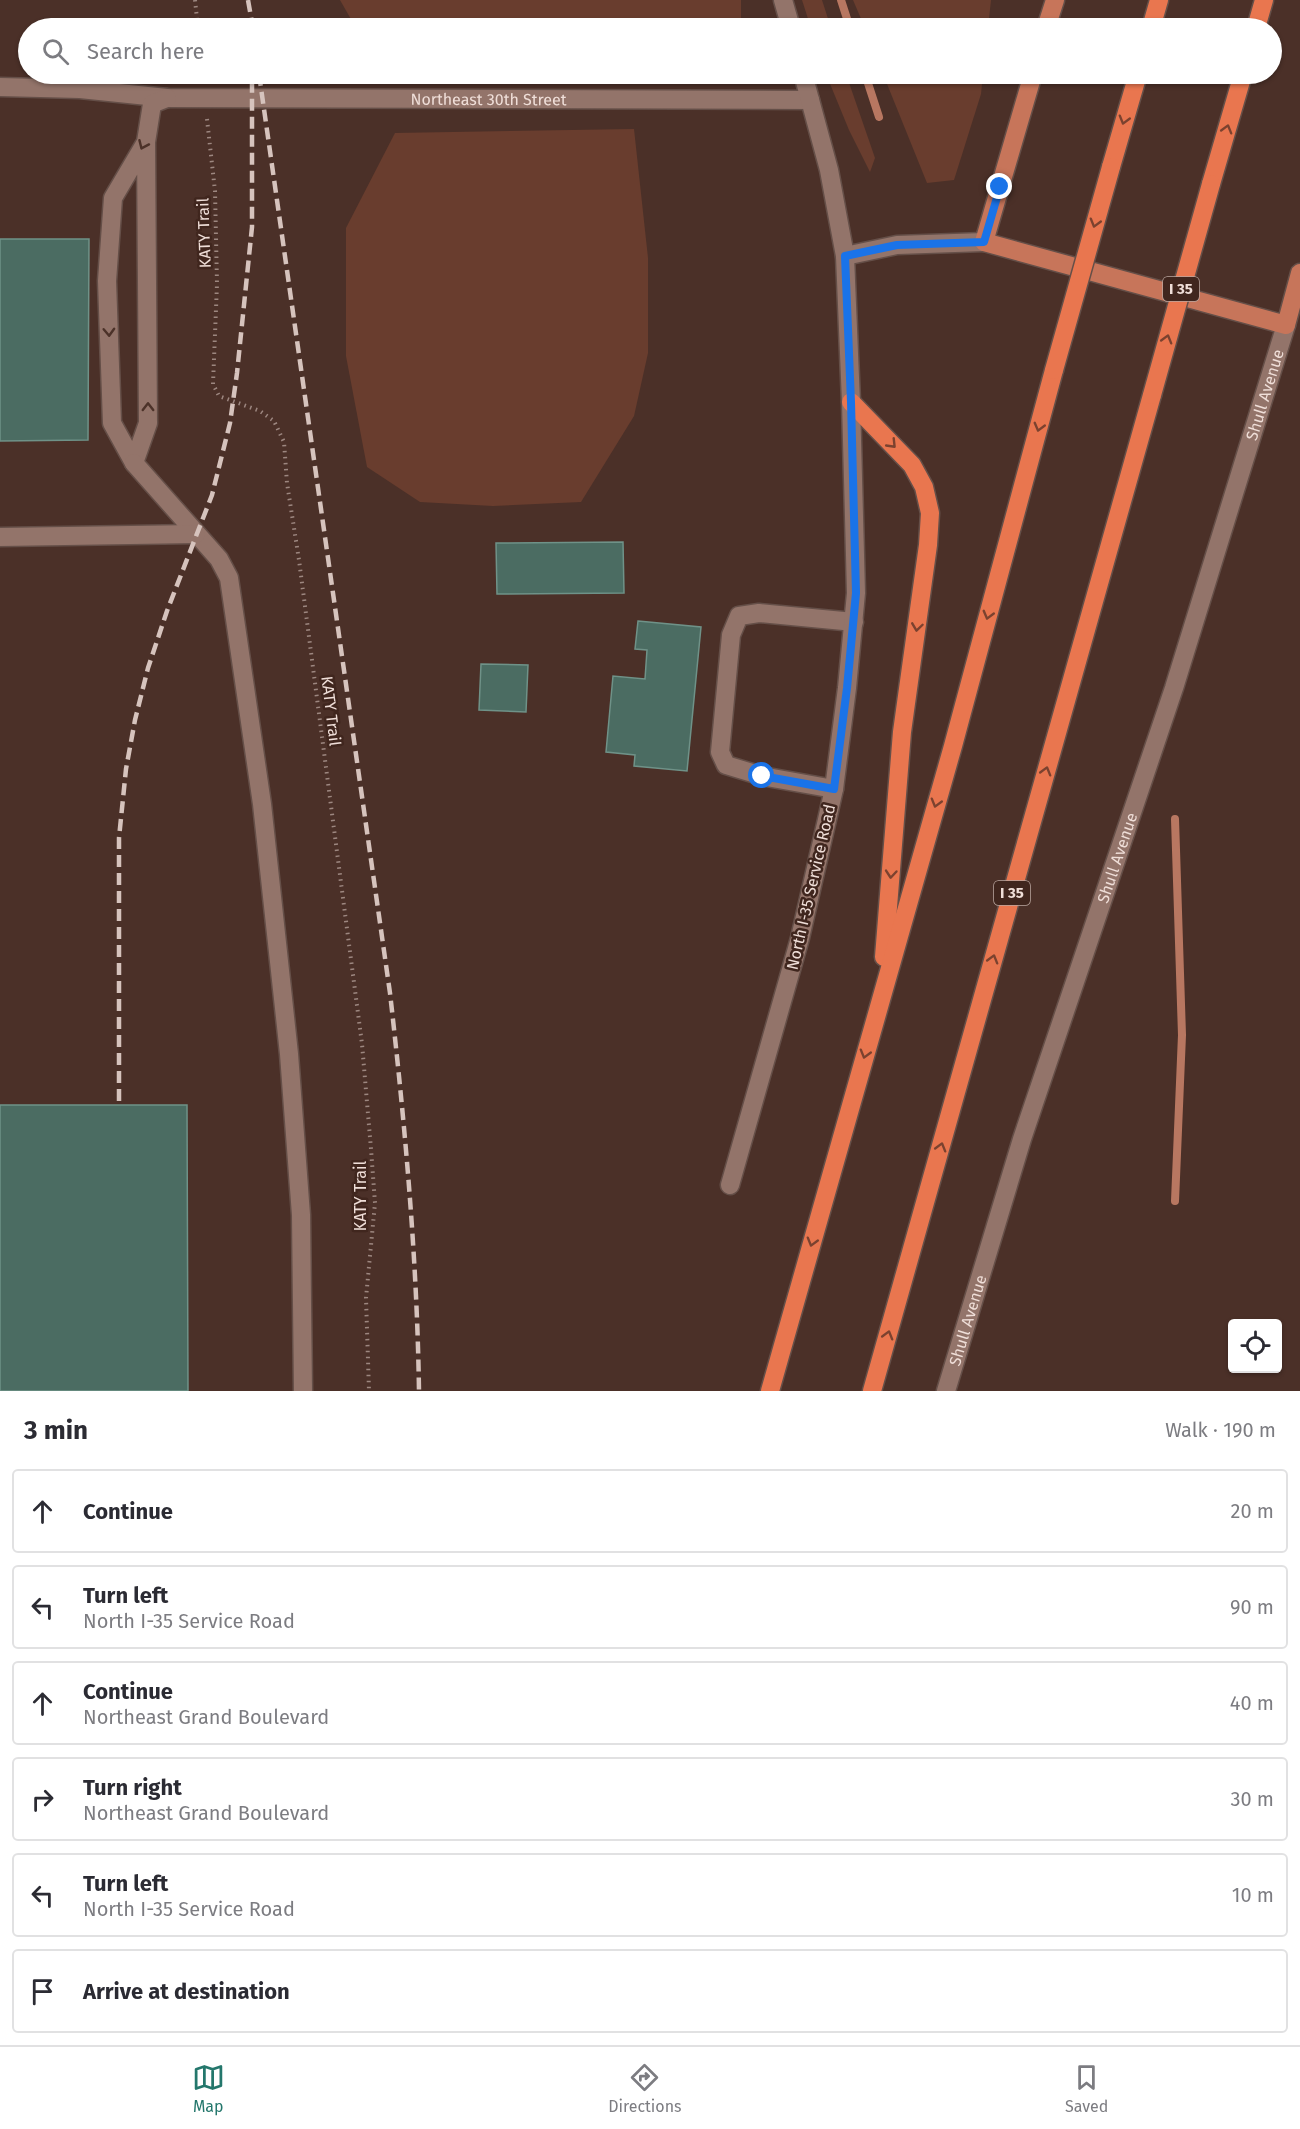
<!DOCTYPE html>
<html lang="en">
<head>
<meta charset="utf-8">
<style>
  :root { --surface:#fff; --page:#f7f7f7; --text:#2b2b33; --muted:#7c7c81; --line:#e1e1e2; --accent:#24776c }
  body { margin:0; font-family:"Fira Sans",sans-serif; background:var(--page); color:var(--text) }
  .controls { position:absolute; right:18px; bottom:18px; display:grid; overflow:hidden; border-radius:6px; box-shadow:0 2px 4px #0004 }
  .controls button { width:54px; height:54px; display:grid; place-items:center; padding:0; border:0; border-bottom:2px solid var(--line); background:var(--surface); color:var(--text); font:30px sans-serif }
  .stop { position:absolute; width:18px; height:18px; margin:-14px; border:4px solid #1a73e8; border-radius:50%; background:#fff }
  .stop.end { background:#1a73e8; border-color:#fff; box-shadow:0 2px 6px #0008 }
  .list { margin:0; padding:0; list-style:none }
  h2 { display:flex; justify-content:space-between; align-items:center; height:78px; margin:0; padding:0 24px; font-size:26px }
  h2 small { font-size:20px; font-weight:400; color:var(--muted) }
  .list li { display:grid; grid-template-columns:39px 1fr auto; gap:18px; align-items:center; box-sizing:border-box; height:84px; margin:0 12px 12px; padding:0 12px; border:2px solid var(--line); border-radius:6px }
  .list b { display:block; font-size:22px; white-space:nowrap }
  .list p { margin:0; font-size:20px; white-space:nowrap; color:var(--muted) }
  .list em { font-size:20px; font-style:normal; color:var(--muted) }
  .icon { flex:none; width:33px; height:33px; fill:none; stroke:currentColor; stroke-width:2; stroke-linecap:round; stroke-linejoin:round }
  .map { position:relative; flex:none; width:1300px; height:1391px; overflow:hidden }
  .search { position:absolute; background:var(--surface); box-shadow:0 2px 4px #0004; left:18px; right:18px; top:18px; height:66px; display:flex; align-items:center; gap:15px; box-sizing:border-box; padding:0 21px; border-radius:33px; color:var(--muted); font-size:22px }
  .sheet { height:654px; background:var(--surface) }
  nav { display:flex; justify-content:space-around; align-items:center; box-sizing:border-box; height:84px; border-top:2px solid var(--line); background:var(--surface); font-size:16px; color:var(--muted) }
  nav a { display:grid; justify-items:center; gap:3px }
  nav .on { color:var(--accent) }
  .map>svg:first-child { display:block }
  .green { fill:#693d2e }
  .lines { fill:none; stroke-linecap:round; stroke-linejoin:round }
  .stream { stroke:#b87761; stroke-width:8 }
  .building { fill:#4b6c62; stroke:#6f9288; stroke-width:1.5 }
  .minor-casing { stroke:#654f48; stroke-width:21 }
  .major-casing { stroke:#654f48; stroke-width:21 }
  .highway-casing { stroke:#654f48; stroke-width:21 }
  .path { stroke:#9d8780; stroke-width:4; stroke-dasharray:1.5 4.5; stroke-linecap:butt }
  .minor { stroke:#93746a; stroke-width:18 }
  .major { stroke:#c7755a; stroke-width:18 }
  .highway { stroke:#e9764f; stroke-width:18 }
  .rail { stroke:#d6c3bd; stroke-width:4.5; stroke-dasharray:12 6; stroke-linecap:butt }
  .highway-bridge-casing { stroke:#654f48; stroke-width:21; stroke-linecap:butt }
  .highway-bridge { stroke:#e9764f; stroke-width:18 }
  .oneway { stroke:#7b422f }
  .oneway2 { stroke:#4c3229 }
  .route { stroke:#1a73e8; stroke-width:8 }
  .labels { text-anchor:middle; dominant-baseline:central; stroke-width:5; stroke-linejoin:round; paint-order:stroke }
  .shield { fill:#40261e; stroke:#baa7a0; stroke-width:1.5 }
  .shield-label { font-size:15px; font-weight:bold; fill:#efded8 }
  .street-label { font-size:16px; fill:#efded8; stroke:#40261e }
</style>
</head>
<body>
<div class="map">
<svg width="1300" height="1391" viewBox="0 0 1300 1391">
  <rect width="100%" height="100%" fill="#4b3028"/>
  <g class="green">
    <polygon points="340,0 741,0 741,20 732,28 356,28"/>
    <polygon points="802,0 822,0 831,28 811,28"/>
    <polygon points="853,0 991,0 988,28 865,28"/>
    <polygon points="826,74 846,74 875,158 870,172 849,130"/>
    <polygon points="883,74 983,74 981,94 954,180 927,183"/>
    <polygon points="634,129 648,258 648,353 634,416 581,502 493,506 420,502 367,467 346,356 346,228 395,133"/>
  </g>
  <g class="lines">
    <g class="stream">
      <polyline points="841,0 850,28"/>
      <polyline points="865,74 879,117"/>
      <polyline points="1175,819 1182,1035 1175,1201"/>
    </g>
  </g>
  <g class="building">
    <polygon points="0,239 89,239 88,440 0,441"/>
    <polygon points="623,542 624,593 497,594 496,543"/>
    <polygon points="638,621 701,627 687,771 634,766 635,755 606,752 613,676 645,679 647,650 635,649"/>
    <polygon points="481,664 528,665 526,712 479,710"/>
    <polygon points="0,1105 187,1105 188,1391 0,1391"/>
  </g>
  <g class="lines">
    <defs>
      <g id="minor">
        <polyline points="783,0 791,28"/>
        <path id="s1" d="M0,87l80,2 87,9 643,2"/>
        <polyline points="146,142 148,423 134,463 112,423 107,281 113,198 146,142 152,104 167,98"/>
        <polyline points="845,256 897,245 984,242"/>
        <polyline points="134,463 219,559 229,578 262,804 289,1054 301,1215 303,1391"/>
        <polyline points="0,537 196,534"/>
        <polyline points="834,789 762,776 726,765 720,752 731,635 739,616 759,613 854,622"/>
        <polyline points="730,1185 800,938 834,789 847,688 856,593 851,402 845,256 829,170 803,74"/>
        <path id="s2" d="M946,1391l76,-252 152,-451 112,-363"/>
      </g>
      <g id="major">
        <polyline points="1046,28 1055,0"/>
        <polyline points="1033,74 984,242 1286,325 1300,273"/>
      </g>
      <g id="highway">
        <polyline points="1151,28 1159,0"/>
        <polyline points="1256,28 1264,0"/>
        <polyline points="1111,167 1138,74"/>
        <polyline points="1211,184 1243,74"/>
        <polyline points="851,402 912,465 924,487 930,513 928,545 902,732 884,957"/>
        <polyline points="770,1391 953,746 1054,370"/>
        <polyline points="872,1391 1152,395"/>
      </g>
    </defs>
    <use href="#minor" class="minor-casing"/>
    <use href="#major" class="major-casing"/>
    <use href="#highway" class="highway-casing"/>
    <g class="path">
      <polyline points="195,0 198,28"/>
      <polyline points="207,119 215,191 217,284 213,384 219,396 260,411 274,421 284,442 287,483 299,560 362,1044 371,1149 375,1203 366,1298 369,1391"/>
    </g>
    <use href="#minor" class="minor"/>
    <use href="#major" class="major"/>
    <use href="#highway" class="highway"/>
    <g class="rail">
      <polyline points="248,0 253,28"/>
      <path d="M259,74l131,919c15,132 27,264 29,398"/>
      <polyline points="119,1101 119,838 126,769 135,720 148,668 167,611 212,495 230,423 237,373 252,227 252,81"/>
    </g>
    <defs>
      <g id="highway-bridge">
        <polyline points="1054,370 1111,167"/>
        <polyline points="1152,395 1211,184"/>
      </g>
    </defs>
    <use href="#highway-bridge" class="highway-bridge-casing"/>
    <use href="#highway-bridge" class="highway-bridge"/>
  </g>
  <defs><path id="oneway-chevron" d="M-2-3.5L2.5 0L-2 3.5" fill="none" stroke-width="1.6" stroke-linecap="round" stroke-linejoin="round" transform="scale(1.5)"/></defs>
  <g class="oneway">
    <use href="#oneway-chevron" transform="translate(1124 120) rotate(106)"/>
    <use href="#oneway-chevron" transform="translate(1227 129) rotate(-74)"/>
    <use href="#oneway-chevron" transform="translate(1095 223) rotate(106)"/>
    <use href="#oneway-chevron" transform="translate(1167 339) rotate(-74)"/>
    <use href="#oneway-chevron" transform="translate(1039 427) rotate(105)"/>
    <use href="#oneway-chevron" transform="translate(892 444) rotate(46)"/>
    <use href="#oneway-chevron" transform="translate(988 615) rotate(105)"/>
    <use href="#oneway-chevron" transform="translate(917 627) rotate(98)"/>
    <use href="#oneway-chevron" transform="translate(1046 771) rotate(-74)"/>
    <use href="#oneway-chevron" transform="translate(936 803) rotate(106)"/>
    <use href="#oneway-chevron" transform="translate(891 874) rotate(95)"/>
    <use href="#oneway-chevron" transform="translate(993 959) rotate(-74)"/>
    <use href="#oneway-chevron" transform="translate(865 1054) rotate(106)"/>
    <use href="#oneway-chevron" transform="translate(941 1147) rotate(-74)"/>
    <use href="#oneway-chevron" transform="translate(812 1242) rotate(106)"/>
    <use href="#oneway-chevron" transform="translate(888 1335) rotate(-74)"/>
  </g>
  <g class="oneway2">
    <use href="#oneway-chevron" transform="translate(143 145) rotate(114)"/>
    <use href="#oneway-chevron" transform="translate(109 332) rotate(88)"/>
    <use href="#oneway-chevron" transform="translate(148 407) rotate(-90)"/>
  </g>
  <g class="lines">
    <polyline class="route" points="762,776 834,789 847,688 856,593 851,402 845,256 897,245 984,242 1000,187"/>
  </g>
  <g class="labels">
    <g class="shield">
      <rect x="1163" y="277" width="36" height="24" rx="4.5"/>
      <rect x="994" y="881" width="36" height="24" rx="4.5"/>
    </g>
    <g class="shield-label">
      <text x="1181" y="289">I 35</text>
      <text x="1012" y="893">I 35</text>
    </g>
    <g class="street-label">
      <text stroke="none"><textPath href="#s1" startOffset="489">Northeast 30th Street</textPath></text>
      <text transform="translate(204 233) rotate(-92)">KATY Trail</text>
      <text stroke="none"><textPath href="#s2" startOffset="1046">Shull Avenue</textPath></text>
      <text transform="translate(331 711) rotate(83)">KATY Trail</text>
      <text stroke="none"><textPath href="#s2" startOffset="560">Shull Avenue</textPath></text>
      <text transform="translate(811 887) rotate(-77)">North I-35 Service Road</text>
      <text transform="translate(360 1196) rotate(-90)">KATY Trail</text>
      <text stroke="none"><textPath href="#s2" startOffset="74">Shull Avenue</textPath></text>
    </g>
  </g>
</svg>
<div class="controls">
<button><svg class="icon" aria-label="locate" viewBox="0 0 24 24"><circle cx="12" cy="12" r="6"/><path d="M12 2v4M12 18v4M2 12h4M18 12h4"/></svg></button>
</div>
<div class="stop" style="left:762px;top:776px"></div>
<div class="stop end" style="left:1000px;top:187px"></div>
<div class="search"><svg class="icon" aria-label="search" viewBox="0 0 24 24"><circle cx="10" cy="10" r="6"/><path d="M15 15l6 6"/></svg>Search here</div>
</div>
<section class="sheet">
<h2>3 min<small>Walk · 190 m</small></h2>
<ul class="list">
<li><svg class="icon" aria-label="ahead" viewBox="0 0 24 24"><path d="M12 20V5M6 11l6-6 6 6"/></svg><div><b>Continue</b></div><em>20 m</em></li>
<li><svg class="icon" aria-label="left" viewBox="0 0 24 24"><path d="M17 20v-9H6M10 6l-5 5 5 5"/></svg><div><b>Turn left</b><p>North I-35 Service Road</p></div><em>90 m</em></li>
<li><svg class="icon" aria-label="ahead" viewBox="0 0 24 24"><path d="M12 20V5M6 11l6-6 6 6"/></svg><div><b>Continue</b><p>Northeast Grand Boulevard</p></div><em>40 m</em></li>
<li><svg class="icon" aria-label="right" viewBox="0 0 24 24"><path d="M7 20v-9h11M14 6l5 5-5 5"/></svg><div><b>Turn right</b><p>Northeast Grand Boulevard</p></div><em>30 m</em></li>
<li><svg class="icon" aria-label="left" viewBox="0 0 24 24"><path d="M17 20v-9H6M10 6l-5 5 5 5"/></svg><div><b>Turn left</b><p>North I-35 Service Road</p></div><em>10 m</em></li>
<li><svg class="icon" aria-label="arrive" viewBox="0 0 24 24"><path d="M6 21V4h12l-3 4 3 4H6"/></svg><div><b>Arrive at destination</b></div></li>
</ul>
</section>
<nav>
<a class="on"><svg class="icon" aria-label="map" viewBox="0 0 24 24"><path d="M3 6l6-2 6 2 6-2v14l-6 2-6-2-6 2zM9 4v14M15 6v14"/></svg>Map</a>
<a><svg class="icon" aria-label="directions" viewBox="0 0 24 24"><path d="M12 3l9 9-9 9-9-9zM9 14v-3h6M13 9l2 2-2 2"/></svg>Directions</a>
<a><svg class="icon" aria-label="saved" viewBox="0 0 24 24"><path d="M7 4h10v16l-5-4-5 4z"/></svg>Saved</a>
</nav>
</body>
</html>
